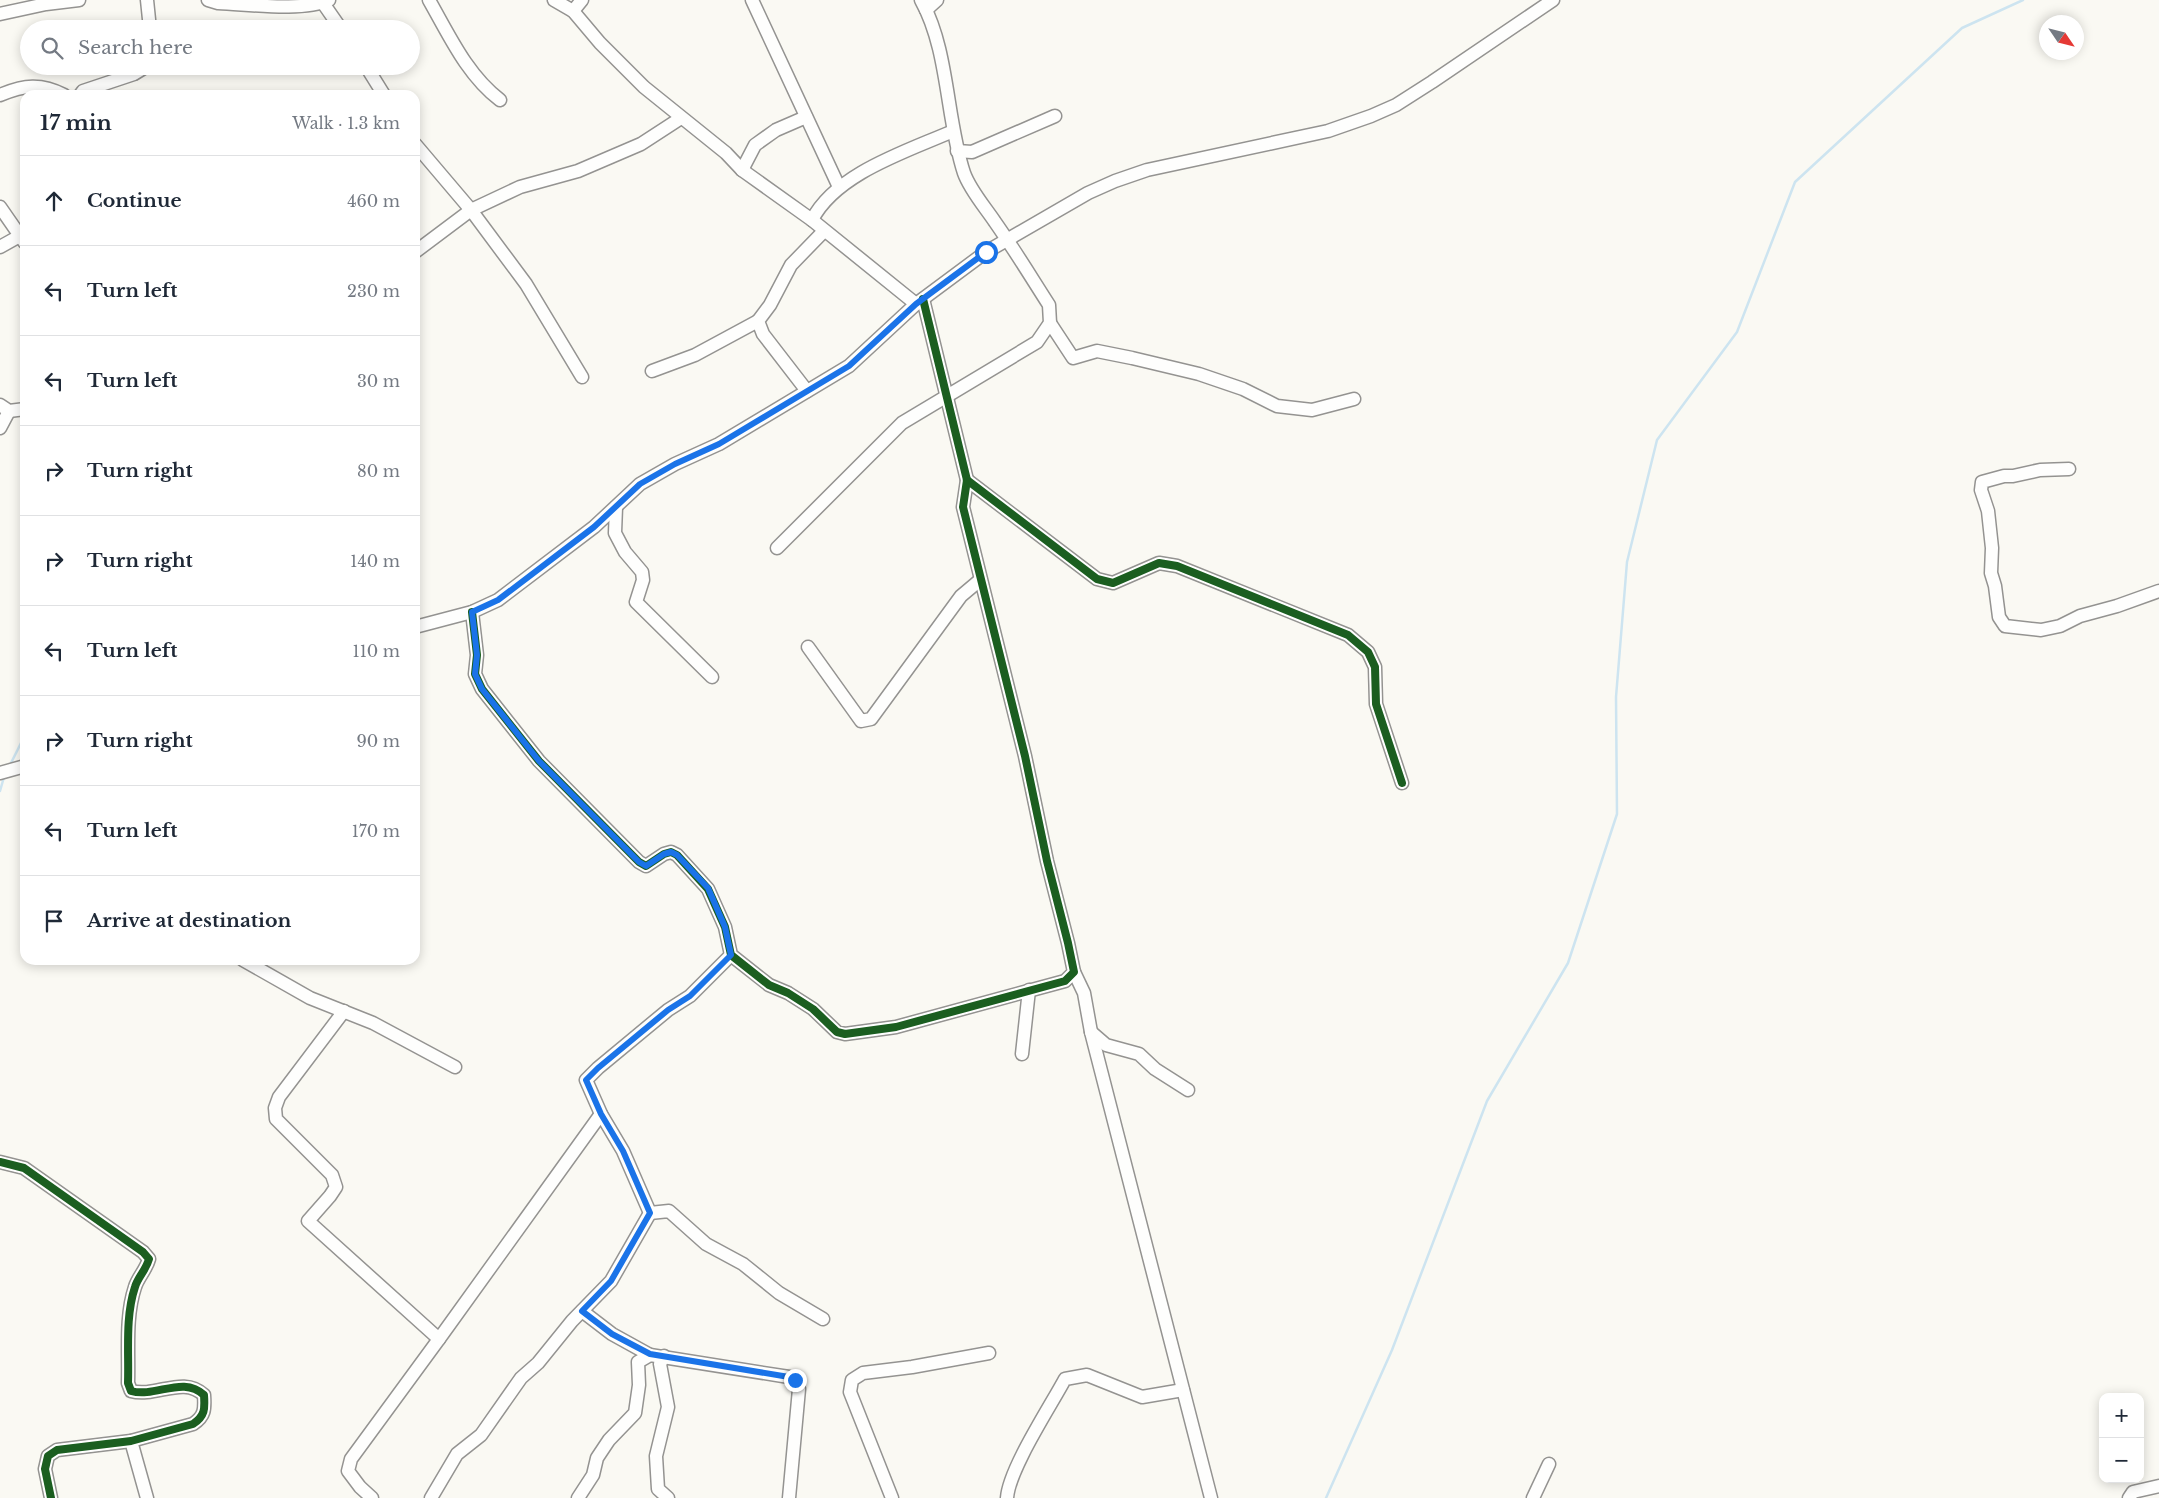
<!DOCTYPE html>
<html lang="en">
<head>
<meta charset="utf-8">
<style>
  :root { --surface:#fff; --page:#f2f2f3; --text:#1f2937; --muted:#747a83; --line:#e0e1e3 }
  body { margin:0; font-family:"Libre Baskerville",serif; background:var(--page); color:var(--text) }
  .controls { position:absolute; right:15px; bottom:15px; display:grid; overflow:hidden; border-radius:10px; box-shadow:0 2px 12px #0003 }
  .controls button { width:45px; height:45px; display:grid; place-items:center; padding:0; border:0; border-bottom:1px solid var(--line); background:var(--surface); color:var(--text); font:25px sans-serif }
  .compass { position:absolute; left:2039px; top:15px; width:45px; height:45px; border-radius:50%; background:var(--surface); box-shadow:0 2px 12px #0003; rotate:125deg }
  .stop { position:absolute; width:15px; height:15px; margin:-11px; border:4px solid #1a73e8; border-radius:50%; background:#fff }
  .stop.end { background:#1a73e8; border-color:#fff; box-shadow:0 1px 5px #0008 }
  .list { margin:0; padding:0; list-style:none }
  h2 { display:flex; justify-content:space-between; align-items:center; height:65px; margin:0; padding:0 20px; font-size:21px }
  h2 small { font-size:16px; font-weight:400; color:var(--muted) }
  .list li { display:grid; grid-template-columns:32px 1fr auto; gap:15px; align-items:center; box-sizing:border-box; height:90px; padding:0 20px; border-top:1px solid var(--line) }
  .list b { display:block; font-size:19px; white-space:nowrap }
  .list em { font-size:16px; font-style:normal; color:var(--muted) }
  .icon { flex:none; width:28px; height:28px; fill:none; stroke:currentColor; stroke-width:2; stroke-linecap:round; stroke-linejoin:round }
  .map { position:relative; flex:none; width:2159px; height:1498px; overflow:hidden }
  .search { position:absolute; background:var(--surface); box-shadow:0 2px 12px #0003; left:20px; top:20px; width:400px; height:55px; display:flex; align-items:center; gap:12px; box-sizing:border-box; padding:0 18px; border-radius:28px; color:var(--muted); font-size:19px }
  .panel { position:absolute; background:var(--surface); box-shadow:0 2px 12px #0003; left:20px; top:90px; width:400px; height:875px; border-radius:15px }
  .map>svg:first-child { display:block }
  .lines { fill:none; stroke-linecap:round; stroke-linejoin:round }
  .stream { stroke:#cde4f0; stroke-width:2.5 }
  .minor-casing { stroke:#949391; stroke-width:15 }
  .minor { stroke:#fefefd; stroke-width:12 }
  .cycleway-casing { stroke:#fff; stroke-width:11 }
  .cycleway { stroke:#1b5e20; stroke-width:8 }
  .route { stroke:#1a73e8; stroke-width:6 }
</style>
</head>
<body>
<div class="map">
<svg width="2159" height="1498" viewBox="0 0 2159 1498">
  <rect width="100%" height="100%" fill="#faf9f3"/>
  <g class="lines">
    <g class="stream">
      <polyline points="10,765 25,735"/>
      <polyline points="0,791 4,777"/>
      <polyline points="1326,1498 1392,1350 1487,1101 1568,963 1617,814 1616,697 1627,562 1657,440 1737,332 1795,182 1962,28 2023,0"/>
    </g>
    <defs>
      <g id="minor">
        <polyline points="147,0 150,29"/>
        <path d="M208,0l10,3c30,1 84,9 111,-3"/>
        <path d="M429,0c20,35 38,75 71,100"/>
        <polyline points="554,0 573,11 600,43 644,87 726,153 742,170 812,220 916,304"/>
        <polyline points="752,0 839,187"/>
        <polyline points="323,3 341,29"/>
        <polyline points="926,10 937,0"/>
        <polyline points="573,11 582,0"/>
        <polyline points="0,14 46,4 79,0"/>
        <polyline points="366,66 384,95"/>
        <path d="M0,95c24,-10 41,-12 64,0"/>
        <polyline points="80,95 83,91 134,74 147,66"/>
        <polyline points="415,144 471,210 526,284 582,377"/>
        <polyline points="957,151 972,152 1055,116"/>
        <polyline points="742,170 755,145 776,130 806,117"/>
        <polyline points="0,207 25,243"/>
        <path d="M812,220c24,-47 96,-69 141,-89"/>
        <polyline points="0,247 25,233"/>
        <polyline points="415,252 471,210 520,187 578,171 641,144 681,118"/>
        <polyline points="1050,323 1073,358 1097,351 1132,358 1199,374 1243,389 1277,406 1312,410 1354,399"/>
        <polyline points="652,371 695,355 758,321"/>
        <polyline points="807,391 763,334 758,321 770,305 791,265 824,231"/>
        <polyline points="0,405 9,411 25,409"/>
        <polyline points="0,428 9,411"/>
        <polyline points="2069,469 2040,470 2013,476 2004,476 1982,482 1981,490 1988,511 1992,548 1991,573 1995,586 1999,617 2005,626 2041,630 2060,626 2080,616 2117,606 2159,591"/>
        <polyline points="967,480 1097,579 1113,583 1159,563 1177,566 1348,635 1368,652 1375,667 1376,704 1402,783"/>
        <polyline points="616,507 615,533 625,552 642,572 643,580 636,602 712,677"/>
        <path d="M777,548l125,-125 135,-81 13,-19 -1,-18c-18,-28 -35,-56 -54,-83 -10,-15 -25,-32 -31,-49 -18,-54 -15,-123 -43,-173"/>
        <polyline points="472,612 477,655 475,674 482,689 539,761 639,862 646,866 664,854 671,852 677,855 708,889 725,927 731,955 769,985 788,993 813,1009 837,1032 845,1034 896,1027 1065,981 1074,972 1068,943 1047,861 1025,756 963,507 967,480 923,299"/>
        <polyline points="415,627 472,612 498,600 594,527 640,484 675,464 719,444 849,366 916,304 986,252 1088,193 1115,181 1147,170 1328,131 1371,116 1396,105 1432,82 1553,0"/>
        <polyline points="808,647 861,721 871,719 961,596 980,580"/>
        <polyline points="0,773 25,766"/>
        <polyline points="243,960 310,998 373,1023 455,1067"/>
        <polyline points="1074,972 1084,993 1091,1032 1211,1498"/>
        <polyline points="344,1011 279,1097 275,1108 276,1119 332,1175 336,1187 330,1196 308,1221 439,1339"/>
        <polyline points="1091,1032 1106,1045 1139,1054 1155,1069 1188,1090"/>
        <polyline points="1022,1054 1029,990"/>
        <path d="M0,1162l24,6 119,84 6,7c-3,11 -11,18 -14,28 -10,30 -6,65 -7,96l3,8c25,7 52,-16 73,4 1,14 1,21 -11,29l-62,17 -74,9 -9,6 -3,13 6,29"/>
        <polyline points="650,1213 623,1151 601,1114 586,1080 598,1068 668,1010 690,996 731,955"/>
        <polyline points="650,1213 669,1211 706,1244 743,1264 779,1293 823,1319"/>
        <polyline points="582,1311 612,1334 650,1355"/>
        <polyline points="664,1356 660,1364 668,1407 656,1456 658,1489 668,1498"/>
        <polyline points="131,1441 147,1498"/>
        <polyline points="372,1498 360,1487 348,1471 351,1459 439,1339 601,1114"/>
        <polyline points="431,1498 457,1454 481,1435 521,1378 538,1363 572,1321 611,1281 650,1213"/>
        <polyline points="578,1498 593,1475 597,1458 609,1440 635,1413 639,1385 638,1362 650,1355 789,1377 795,1380 799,1389 789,1498"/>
        <polyline points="892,1498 850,1392 852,1380 863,1373 912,1367 989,1353"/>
        <path d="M1007,1498c2,-29 43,-91 58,-119l22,-4 55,22 41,-7"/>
        <polyline points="1533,1498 1549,1464"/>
        <polyline points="2129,1498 2133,1492 2159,1486"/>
      </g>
    </defs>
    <use href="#minor" class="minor-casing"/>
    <use href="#minor" class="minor"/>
    <defs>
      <g id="cycleway">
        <polyline points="967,480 1097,579 1113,583 1159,563 1177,566 1348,635 1368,652 1375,667 1376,704 1402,783"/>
        <polyline points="472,612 477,655 475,674 482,689 539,761 639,862 646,866 664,854 671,852 677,855 708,889 725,927 731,955 769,985 788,993 813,1009 837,1032 845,1034 896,1027 1065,981 1074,972 1068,943 1047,861 1025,756 963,507 967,480 923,299"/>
        <path d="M0,1162l24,6 119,84 6,7c-3,11 -11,18 -14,28 -10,30 -6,65 -7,96l3,8c25,7 52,-16 73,4 1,14 1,21 -11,29l-62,17 -74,9 -9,6 -3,13 6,29"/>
      </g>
    </defs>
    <use href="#cycleway" class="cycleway-casing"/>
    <use href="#cycleway" class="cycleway"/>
  </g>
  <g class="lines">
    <polyline class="route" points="795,1380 789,1377 650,1354 612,1334 582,1311 611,1281 650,1213 623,1151 601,1114 586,1080 598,1068 668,1010 690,996 731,955 725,927 708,888 677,855 671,852 664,854 646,866 639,862 539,761 482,689 475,674 477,655 472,612 498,600 594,527 640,484 675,464 719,444 849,366 916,304 986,252"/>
  </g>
</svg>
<div class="controls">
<button>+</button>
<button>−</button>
</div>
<svg class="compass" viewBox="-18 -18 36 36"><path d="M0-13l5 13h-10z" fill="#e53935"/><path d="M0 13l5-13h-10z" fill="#747a83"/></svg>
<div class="stop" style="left:986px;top:252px"></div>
<div class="stop end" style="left:795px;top:1380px"></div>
<div class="search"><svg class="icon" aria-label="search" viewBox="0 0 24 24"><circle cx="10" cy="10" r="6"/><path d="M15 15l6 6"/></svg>Search here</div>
<section class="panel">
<h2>17 min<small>Walk · 1.3 km</small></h2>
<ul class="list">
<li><svg class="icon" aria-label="ahead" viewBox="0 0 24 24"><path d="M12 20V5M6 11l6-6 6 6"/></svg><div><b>Continue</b></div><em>460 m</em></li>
<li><svg class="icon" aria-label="left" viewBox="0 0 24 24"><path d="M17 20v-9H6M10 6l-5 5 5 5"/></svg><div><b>Turn left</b></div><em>230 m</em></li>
<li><svg class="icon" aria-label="left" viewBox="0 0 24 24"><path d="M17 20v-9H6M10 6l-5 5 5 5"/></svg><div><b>Turn left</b></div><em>30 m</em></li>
<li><svg class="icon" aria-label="right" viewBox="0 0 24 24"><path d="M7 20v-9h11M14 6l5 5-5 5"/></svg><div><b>Turn right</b></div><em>80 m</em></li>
<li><svg class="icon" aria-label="right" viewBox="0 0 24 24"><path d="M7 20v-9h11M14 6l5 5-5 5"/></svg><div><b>Turn right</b></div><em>140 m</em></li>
<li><svg class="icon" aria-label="left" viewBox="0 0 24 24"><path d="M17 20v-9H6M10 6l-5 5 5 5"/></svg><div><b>Turn left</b></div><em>110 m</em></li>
<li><svg class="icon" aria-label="right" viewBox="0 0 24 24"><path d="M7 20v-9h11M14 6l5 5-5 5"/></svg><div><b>Turn right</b></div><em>90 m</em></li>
<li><svg class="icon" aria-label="left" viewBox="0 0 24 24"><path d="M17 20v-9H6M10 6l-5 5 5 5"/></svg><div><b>Turn left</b></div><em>170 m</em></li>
<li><svg class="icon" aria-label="arrive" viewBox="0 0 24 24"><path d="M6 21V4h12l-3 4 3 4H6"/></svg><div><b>Arrive at destination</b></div></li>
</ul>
</section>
</div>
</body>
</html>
